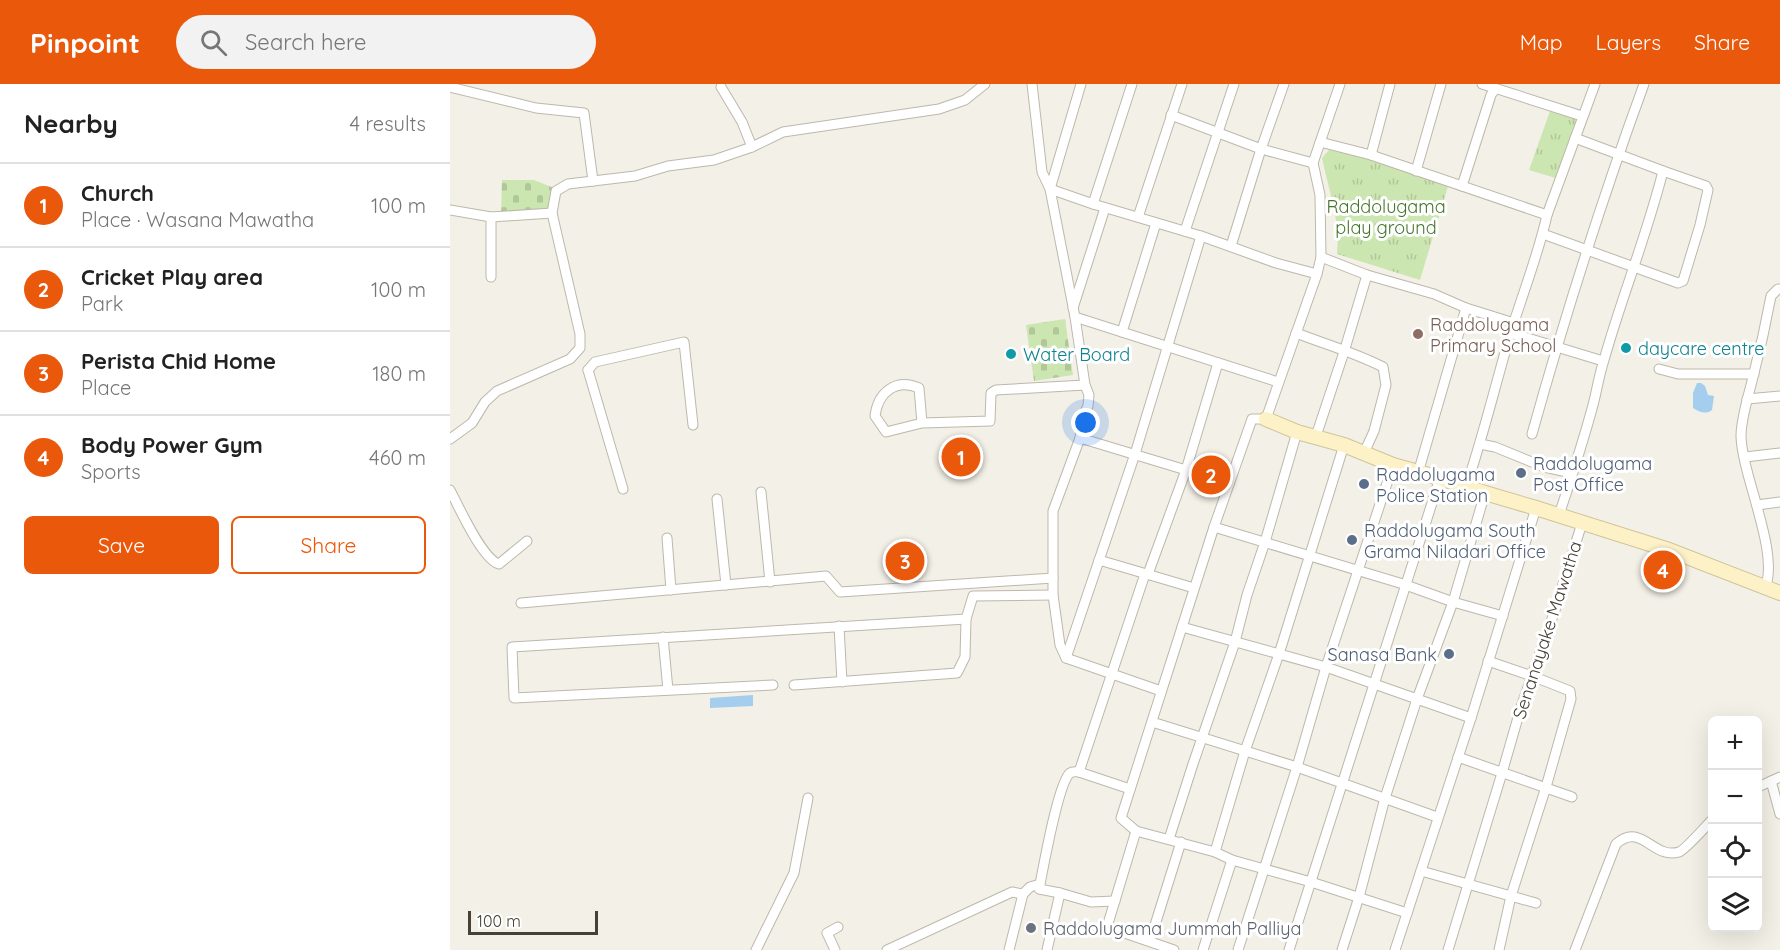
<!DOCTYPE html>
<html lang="en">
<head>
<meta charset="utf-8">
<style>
  :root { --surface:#fff; --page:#f2f2f2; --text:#222; --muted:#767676; --line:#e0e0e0; --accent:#ea580c }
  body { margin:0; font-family:Quicksand,sans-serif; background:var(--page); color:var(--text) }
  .controls { position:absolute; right:18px; bottom:18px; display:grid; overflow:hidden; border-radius:9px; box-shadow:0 6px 24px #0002 }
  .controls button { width:54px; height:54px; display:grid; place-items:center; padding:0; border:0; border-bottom:2px solid var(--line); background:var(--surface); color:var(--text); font:30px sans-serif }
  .scale { position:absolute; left:18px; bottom:15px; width:130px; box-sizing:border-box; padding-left:6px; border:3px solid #464036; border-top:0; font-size:16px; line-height:21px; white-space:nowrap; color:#464036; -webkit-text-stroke:4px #fff; paint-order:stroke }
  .you { position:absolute; left:636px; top:339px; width:21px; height:21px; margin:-15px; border:4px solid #fff; border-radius:50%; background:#1a73e8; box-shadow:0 0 0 9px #1a73e833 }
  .badge { display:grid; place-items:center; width:39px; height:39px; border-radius:50%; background:var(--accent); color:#fff; font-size:20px; font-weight:700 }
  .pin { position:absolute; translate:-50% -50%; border:3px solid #fff; box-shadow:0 2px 6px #0006 }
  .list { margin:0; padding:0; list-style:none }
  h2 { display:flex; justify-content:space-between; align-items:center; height:78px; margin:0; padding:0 24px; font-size:26px }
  h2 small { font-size:20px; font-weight:400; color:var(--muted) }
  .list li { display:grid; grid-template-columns:39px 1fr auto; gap:18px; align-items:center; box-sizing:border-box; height:84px; padding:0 24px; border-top:2px solid var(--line) }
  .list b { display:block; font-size:22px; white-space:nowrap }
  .list p { margin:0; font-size:20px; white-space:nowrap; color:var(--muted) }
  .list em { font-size:20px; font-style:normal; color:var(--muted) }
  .actions { display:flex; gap:12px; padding:18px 24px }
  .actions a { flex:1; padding:14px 0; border:2px solid var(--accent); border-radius:9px; text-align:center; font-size:21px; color:var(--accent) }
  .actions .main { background:var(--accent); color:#fff }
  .icon { flex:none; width:33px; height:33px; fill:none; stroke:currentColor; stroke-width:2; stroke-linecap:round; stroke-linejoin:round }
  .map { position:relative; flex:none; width:1330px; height:866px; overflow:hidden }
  header { display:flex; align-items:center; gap:36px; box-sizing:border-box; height:84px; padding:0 30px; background:var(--accent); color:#fff }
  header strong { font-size:28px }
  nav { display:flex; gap:33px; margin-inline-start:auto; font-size:21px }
  .search { width:420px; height:54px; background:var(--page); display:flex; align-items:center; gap:15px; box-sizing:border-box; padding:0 21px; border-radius:33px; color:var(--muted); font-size:22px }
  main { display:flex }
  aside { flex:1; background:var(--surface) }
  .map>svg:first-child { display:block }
  .cemetery { fill:url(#cemetery-stones) }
  .park { fill:url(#park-tufts) }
  .water { fill:#a5cdee }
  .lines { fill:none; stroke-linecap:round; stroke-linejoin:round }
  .street-casing { stroke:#beb8aa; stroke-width:11 }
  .secondary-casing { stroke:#d1c498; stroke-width:16 }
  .street { stroke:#fff; stroke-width:9 }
  .secondary { stroke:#fdf2c7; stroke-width:14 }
  .education-dot { fill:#8d6e63; stroke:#fff; stroke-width:2 }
  .culture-dot { fill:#0f9aa8; stroke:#fff; stroke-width:2 }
  .service-dot { fill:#5c6f8a; stroke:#fff; stroke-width:2 }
  .worship-dot { fill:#6b7280; stroke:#fff; stroke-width:2 }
  .labels { text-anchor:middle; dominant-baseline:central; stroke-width:6; stroke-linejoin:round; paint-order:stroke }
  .park-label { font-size:18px; fill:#45752b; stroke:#fff }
  .education-label { font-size:18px; fill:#785e54; stroke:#fff; text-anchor:start }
  .culture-label { font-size:18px; fill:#0d838f; stroke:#fff; text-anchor:start }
  .service-label { font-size:18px; fill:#4e5e75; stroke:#fff; text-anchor:start }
  .street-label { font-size:18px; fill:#464036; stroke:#fff }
  .worship-label { font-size:18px; fill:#5b616d; stroke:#fff; text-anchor:start }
</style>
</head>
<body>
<header>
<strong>Pinpoint</strong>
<div class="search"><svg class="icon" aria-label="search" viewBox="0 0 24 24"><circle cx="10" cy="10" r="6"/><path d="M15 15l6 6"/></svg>Search here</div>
<nav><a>Map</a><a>Layers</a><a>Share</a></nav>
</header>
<main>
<aside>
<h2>Nearby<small>4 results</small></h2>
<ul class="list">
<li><span class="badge">1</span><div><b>Church</b><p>Place · Wasana Mawatha</p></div><em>100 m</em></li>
<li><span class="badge">2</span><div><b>Cricket Play area</b><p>Park</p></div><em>100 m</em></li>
<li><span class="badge">3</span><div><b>Perista Chid Home</b><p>Place</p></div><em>180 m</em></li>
<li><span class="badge">4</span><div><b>Body Power Gym</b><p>Sports</p></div><em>460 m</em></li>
</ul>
<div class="actions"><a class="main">Save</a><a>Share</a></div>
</aside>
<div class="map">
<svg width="1330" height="866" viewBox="0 0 1330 866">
  <defs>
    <pattern id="cemetery-stones" width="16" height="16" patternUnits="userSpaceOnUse" patternTransform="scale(1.5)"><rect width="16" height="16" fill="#cce6b1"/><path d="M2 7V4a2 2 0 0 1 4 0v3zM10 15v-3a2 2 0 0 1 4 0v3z" fill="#b1c699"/></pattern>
    <pattern id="park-tufts" width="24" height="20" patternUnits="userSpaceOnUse" patternTransform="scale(1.5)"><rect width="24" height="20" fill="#cce6b1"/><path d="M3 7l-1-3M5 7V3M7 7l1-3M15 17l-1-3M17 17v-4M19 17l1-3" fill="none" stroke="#b1c699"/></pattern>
  </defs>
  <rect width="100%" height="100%" fill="#f3f0e7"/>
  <g class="cemetery">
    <polygon points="52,96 84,96 104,104 98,127 51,130"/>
    <polygon points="615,235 623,291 584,297 576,241"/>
  </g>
  <g class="park">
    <polygon points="1100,27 1129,36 1109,95 1079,86"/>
    <path d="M879,66l19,3 101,30 -29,97 -83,-26c3,-36 -8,-62 -15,-96z"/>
  </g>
  <g class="water">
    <path d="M1247,299h4l4,3 3,9 6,1 -2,14c-6,5 -13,2 -19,-2v-15z"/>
    <polygon points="303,611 303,622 260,624 260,614"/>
  </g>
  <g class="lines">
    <defs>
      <g id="street">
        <polyline points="582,0 592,88 600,105 643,120 751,152 685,370 616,574 711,607"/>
        <polyline points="631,0 600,105 625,233 828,298"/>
        <polyline points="1032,0 1132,32"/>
        <polyline points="0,3 86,24 134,29 143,97"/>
        <polyline points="271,3 292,38 302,63"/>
        <polyline points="721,31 811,65 863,79"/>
        <polyline points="1125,54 1213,87"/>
        <polyline points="870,58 921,71 1097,131"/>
        <polyline points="921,71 940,0"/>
        <polyline points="966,87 991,0"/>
        <polyline points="1012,102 1041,11 1045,5"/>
        <polyline points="643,120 682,0"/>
        <polyline points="0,126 41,133 102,129"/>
        <polyline points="688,133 732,0"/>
        <polyline points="735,147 784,0"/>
        <path d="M1093,150l135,49 5,-2 17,-56 8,-35 -2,-4 -43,-15c-16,64 -41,125 -59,189 -5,15 -7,30 -11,45 -10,37 -22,74 -34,110"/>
        <polyline points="751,152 826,179 867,190"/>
        <polyline points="781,162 811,65 834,0"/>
        <polyline points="871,173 917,191 984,210 1016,224 1064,239"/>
        <polyline points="41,193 41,133"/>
        <polyline points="623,224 655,124"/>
        <polyline points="672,248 706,139"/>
        <path d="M846,249c29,11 60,20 87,34l3,18 -12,46 -10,22"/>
        <polyline points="1061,249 1153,277"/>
        <polyline points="1209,285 1228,290 1304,290"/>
        <polyline points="138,286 145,278 234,258 243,341"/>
        <polyline points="138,286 173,405"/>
        <polyline points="1297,315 1330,312"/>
        <path d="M472,339l-3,-35c-23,-10 -41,4 -44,28l11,16 36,-9 68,-2 1,-28 5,-3 89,-5"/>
        <path d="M1082,350c33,-118 70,-235 112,-350"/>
        <polyline points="866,352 894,268 917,191"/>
        <polyline points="630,354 779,399"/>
        <polyline points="0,355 22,339 35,318 47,307 120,275 130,264 130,250 102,129 106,107 118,100 185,92 218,82 264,76 302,63 333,48 489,25 515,16 535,0"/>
        <polyline points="1030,360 1045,363 1094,383 1122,389"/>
        <polyline points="894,361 829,570 795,667 765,768 782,776 861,798 957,829"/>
        <polyline points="1295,373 1330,369"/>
        <polyline points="968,389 1016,224"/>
        <path d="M1016,403c17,-50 29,-101 44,-152 12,-40 28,-79 37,-120l48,-131"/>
        <path d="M0,406c9,17 32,69 49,74l28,-23"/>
        <polyline points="311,408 320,498"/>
        <polyline points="267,415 276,501"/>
        <polyline points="1307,421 1330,418"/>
        <polyline points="764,443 953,500 1003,518 1053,532"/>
        <polyline points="217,454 221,506"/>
        <polyline points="649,476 744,504"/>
        <polyline points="698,490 736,386 768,279"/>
        <path d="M1315,504c15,-35 -23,-112 -24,-152 0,-18 8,-42 12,-59 7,-27 13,-54 18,-81l7,-7h2"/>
        <polyline points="71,519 376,492 390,508 603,494"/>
        <polyline points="389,542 392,598"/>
        <polyline points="732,543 876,583 1021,634"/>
        <polyline points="213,553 218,606"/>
        <polyline points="616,574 610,561 603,511 603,427 630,354 633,332 638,322 639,311 635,301 625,233"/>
        <polyline points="1038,577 1082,592 1120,607 1121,615 1096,703 1061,812 1049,866"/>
        <polyline points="323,601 64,614 62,563 516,535 523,512 603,511"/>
        <polyline points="344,601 507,589 515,573 516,535"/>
        <polyline points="702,638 847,683 987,733"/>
        <polyline points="1008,673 1122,713"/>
        <polyline points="629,688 695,490"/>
        <polyline points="1321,697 1330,730"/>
        <polyline points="1308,703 1330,693"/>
        <polyline points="686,747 657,843 724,866"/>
        <polyline points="719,755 743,680 785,558 797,511 815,458 847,348"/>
        <polyline points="765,768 686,747 671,734 764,443 802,335 816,335 867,190 871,173 870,111 863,79 890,0"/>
        <polyline points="971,787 1086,819"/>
        <polyline points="610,809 641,818 665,817"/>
        <polyline points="700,857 731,758"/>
        <polyline points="306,866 344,789 358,714"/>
        <polyline points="385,866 377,849 388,843"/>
        <polyline points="437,866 562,808 573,810"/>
        <polyline points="559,866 573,810 580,803 590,800"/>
        <path d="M597,866l13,-57 -21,-4c4,-19 19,-106 31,-116 3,-2 5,-1 9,-1l51,17"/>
        <polyline points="753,866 782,776"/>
        <polyline points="788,866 847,683 876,583 943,381"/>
        <polyline points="839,866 990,394"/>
        <polyline points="892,866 909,813 935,714 967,615 1003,518 1035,409"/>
        <polyline points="945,866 1021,634 1086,424"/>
        <polyline points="998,866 1052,689 1071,623 1105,526 1132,439"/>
        <path d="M1125,866l41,-106c25,-23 37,16 63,8 6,-2 27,-26 33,-32"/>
      </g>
      <polyline id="secondary" points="816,335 847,348 894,361 943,381 990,394 1035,409 1086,424 1219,466 1330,509"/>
    </defs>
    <use href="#street" class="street-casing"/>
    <use href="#secondary" class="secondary-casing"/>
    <use href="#street" class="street"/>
    <use href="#secondary" class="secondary"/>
  </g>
  <circle class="education-dot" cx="968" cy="250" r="6"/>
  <g class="culture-dot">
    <circle cx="1176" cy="264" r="6"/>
    <circle cx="561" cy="270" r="6"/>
  </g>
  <g class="service-dot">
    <circle cx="1071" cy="389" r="6"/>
    <circle cx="914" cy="400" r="6"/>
    <circle cx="902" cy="456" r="6"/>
    <circle cx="999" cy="570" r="6"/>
  </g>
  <circle class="worship-dot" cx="581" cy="844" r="6"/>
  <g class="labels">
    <g class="park-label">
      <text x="936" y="122">Raddolugama<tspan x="936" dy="21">play ground</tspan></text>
    </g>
    <g class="education-label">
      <text x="980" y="240">Raddolugama<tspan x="980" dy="21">Primary School</tspan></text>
    </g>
    <g class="culture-label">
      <text x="1188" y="264">daycare centre</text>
      <text x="573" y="270">Water Board</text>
    </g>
    <g class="service-label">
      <text x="1083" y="379">Raddolugama<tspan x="1083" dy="21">Post Office</tspan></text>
      <text x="926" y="390">Raddolugama<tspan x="926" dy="21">Police Station</tspan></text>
      <text x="914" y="446">Raddolugama South<tspan x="914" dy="21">Grama Niladari Office</tspan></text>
      <text x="987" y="570" text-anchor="end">Sanasa Bank</text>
    </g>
    <g class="street-label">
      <text transform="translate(1097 546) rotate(-72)">Senanayake Mawatha</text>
    </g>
    <g class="worship-label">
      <text x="593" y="844">Raddolugama Jummah Palliya</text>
    </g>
  </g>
</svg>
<div class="controls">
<button>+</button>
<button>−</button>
<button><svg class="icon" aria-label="locate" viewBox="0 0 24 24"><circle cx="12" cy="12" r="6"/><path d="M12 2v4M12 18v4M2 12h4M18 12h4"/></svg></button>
<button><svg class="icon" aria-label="layers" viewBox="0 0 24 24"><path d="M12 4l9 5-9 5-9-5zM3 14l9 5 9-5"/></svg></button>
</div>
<div class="scale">100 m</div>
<div class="you"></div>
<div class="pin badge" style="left:511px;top:373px">1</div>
<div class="pin badge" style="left:761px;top:391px">2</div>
<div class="pin badge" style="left:455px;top:477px">3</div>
<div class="pin badge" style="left:1213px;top:486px">4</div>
</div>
</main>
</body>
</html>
